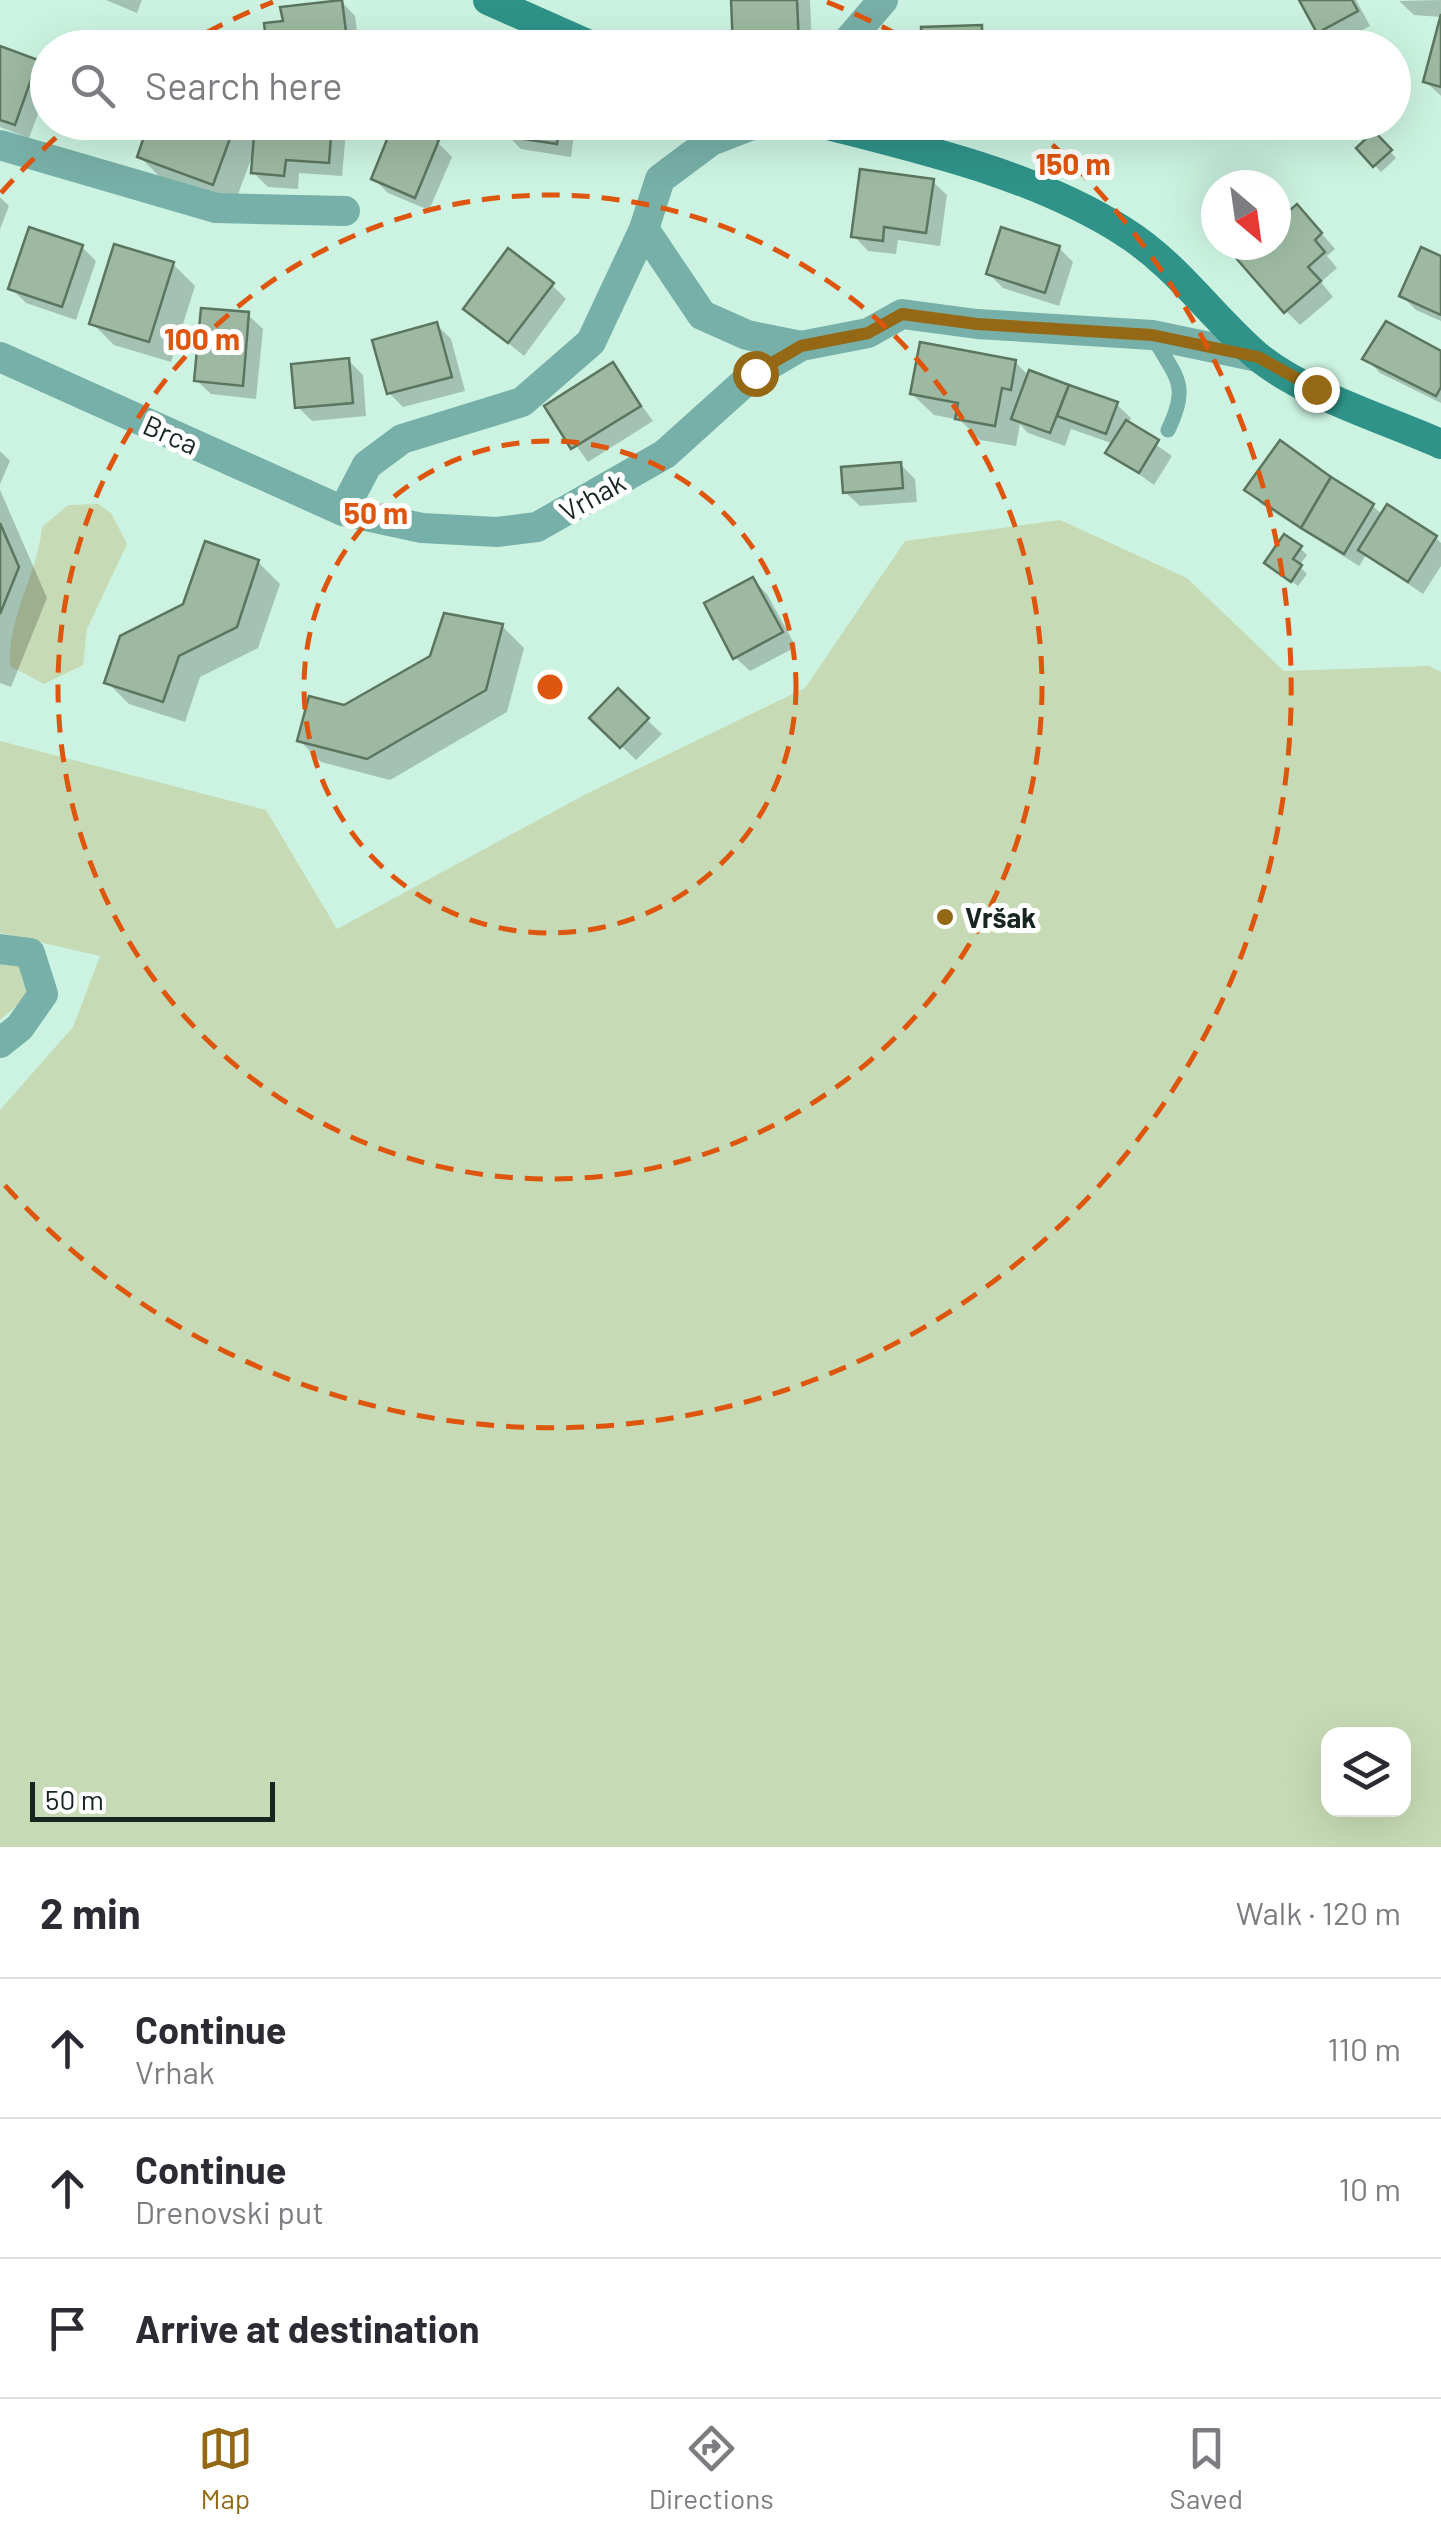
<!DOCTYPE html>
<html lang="en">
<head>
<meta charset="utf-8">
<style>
  :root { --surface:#fff; --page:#f7f7f7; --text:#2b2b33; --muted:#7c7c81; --line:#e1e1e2; --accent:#946814 }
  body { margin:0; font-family:Barlow,sans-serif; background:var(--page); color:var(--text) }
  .controls { position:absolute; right:30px; bottom:30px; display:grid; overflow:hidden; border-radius:20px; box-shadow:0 10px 40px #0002 }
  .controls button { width:90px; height:90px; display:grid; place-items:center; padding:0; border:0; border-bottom:2px solid var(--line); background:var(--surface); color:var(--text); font:50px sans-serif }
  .compass { position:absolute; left:1201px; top:170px; width:90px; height:90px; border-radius:50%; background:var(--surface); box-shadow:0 10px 40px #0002; rotate:151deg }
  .scale { position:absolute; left:30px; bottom:25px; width:245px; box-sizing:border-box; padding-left:10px; border:5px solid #172620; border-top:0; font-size:28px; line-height:35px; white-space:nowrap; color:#172620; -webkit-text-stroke:8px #fff; paint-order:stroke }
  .stop { position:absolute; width:30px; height:30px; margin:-22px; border:8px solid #946814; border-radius:50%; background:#fff }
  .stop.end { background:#946814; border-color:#fff; box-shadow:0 2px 10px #0008 }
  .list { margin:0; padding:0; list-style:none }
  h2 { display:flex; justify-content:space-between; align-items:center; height:130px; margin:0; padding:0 40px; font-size:42px }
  h2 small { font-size:32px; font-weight:400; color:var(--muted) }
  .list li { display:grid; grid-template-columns:65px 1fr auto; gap:30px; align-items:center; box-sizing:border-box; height:140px; padding:0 40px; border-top:2px solid var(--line) }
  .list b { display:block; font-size:38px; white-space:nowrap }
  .list p { margin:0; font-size:32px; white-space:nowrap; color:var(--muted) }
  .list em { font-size:32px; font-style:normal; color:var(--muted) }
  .icon { flex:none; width:55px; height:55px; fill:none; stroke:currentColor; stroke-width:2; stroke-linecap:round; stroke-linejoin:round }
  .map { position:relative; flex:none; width:1441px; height:1847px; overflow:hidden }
  .search { position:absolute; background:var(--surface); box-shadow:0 10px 40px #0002; left:30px; right:30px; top:30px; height:110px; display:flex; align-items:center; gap:25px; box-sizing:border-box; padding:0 35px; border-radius:55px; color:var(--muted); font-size:38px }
  .sheet { height:550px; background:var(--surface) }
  nav { display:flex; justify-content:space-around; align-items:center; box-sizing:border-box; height:140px; border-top:2px solid var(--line); background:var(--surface); font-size:28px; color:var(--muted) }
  nav a { display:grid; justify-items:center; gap:5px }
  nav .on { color:var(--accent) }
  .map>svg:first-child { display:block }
  .green { fill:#c6dbb5; fill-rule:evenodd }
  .shadow { fill:#0003 }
  .building { fill:#9db9a1; stroke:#5b755e; stroke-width:2.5 }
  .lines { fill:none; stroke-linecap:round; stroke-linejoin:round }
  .service { stroke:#77b0a8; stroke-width:15 }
  .minor { stroke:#77b0a8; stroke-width:30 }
  .secondary { stroke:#2f9389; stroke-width:30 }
  .route { stroke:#946814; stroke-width:12 }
  .ring { fill:none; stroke:#de560d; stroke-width:5; stroke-dasharray:18 12 }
  .poi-dot { fill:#946814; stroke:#fff; stroke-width:4 }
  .labels { text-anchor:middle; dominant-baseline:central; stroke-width:10; stroke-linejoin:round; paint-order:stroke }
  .street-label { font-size:28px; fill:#172620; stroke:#fff }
  .poi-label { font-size:28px; font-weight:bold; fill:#172620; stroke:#fff; text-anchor:start }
  .centre { fill:#de560d; stroke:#fff; stroke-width:5 }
  .ring-label { font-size:30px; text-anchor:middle; font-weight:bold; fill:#de560d; stroke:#fff; stroke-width:10; stroke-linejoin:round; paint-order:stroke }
</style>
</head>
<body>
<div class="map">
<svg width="1441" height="1847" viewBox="0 0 1441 1847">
  <rect width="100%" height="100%" fill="#ccf3e1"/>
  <g class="green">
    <path d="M98,504l13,9 16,31 -40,85 -4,36 -39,19 -34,-18c-3,-48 27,-90 32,-139l26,-22z"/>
    <path d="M1060,520l127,58 97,93 145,-5 12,6v1175h-1441v-737l73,-83 27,-71 -100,-23v-192l266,69 71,119 249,-135 219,-106 100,-147zM1328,1734h76v76h-76z"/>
    <polygon points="0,958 17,960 28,996 0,1020"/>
  </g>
  <g class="shadow">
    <polygon points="106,0 142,0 137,13"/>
    <polygon points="733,0 810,0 812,48 736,48"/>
    <polygon points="1301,0 1356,0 1370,26 1333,46 1319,32"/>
    <polygon points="1441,0 1441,17 1414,15 1399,1"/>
    <polygon points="341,1 355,16 359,48 270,48"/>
    <polygon points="1441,24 1441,96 1426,82"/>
    <polygon points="981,28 995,48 924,48"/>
    <polygon points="0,49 37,63 48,73 48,87 29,138 0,127"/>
    <polygon points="98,122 138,122 135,133"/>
    <polygon points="152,122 336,122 346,132 342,176 299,173 298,189 268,187 253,172 253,154 234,205 161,178 140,157"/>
    <polygon points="509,122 570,122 575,128 571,157 521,149 507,135"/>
    <polygon points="1233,122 1316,122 1316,128 1243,133"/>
    <polygon points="1374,134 1396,158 1381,172 1359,148"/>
    <polygon points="438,143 452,157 429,210 388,193 373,178"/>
    <polygon points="932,181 947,195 940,246 898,240 896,254 868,251 854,236"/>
    <polygon points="0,197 9,206 0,229"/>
    <polygon points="1311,221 1335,249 1327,256 1337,268 1321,282 1333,297 1300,325 1286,311 1253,245 1276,245 1276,225"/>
    <polygon points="82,247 96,261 76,320 26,303 11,288"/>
    <polygon points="1059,248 1073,262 1059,306 1003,288 989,274"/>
    <polygon points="1441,259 1441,321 1416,310 1402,296"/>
    <polygon points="173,264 195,286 171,362 114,345 92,323"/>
    <polygon points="552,285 566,299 524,356 466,309"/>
    <polygon points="248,315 263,329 256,399 211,394 196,380"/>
    <polygon points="437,325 451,339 465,391 403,407 389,393"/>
    <polygon points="1441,354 1441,403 1380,373 1366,359"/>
    <polygon points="348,360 363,375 366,416 312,421 298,407"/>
    <polygon points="1015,362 1029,376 1030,373 1116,404 1131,418 1128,425 1172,456 1154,485 1109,453 1114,444 1071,429 1065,446 1028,433 1020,424 1016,446 980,440 960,420 934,415 912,394"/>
    <polygon points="613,366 653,421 588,462 548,406"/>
    <polygon points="0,451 10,461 0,484"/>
    <polygon points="901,465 915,479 917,502 860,506 845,492"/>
    <polygon points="0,490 47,598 11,687 0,683"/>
    <polygon points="1247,490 1373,506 1383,515 1436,538 1441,543 1441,566 1423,594 1366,555 1359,566 1261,504"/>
    <polygon points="1300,548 1307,555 1299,566 1307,574 1298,586 1274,569"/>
    <polygon points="258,562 280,584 258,648 200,677 185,722 129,704 107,682 185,606"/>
    <polygon points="753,580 767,594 796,647 750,671 735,657"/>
    <polygon points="502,626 524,648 507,712 390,780 321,762 299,740 345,707"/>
    <polygon points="618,692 662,734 636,760 592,718"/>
  </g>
  <g class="building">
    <polygon points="342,0 348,48 267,48 264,23 283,21 280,7"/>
    <polygon points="731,0 797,0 799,45 733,48"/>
    <polygon points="1299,0 1352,0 1358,11 1317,33"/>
    <polygon points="1441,14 1441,87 1423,82"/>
    <polygon points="982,25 982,48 922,48 921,27"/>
    <polygon points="76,37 110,48 73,48"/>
    <polygon points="0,46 38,60 15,125 0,120"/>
    <polygon points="149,122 236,122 213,185 137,157"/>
    <polygon points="255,122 332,122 329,163 286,160 284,176 251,173"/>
    <polygon points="394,122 439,140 415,198 371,179"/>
    <polygon points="506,122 560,122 557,144 504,136"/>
    <polygon points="1374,131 1392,150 1373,167 1356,148"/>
    <polygon points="860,169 934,179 926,233 884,227 883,241 851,237"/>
    <polygon points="1297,204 1322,233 1315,240 1325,252 1308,267 1321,281 1284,313 1235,257 1249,245 1276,245 1276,222"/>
    <polygon points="29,227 83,245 62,307 8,289"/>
    <polygon points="1001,227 1060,246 1045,293 986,274"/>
    <polygon points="114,244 174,262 149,342 89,324"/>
    <polygon points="1421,247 1441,256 1441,315 1399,296"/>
    <polygon points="508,248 554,283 508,343 463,309"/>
    <polygon points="201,308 249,312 243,386 194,381"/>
    <polygon points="1386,321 1441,351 1441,387 1436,396 1362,359"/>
    <polygon points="437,322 452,377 387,394 372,340"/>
    <polygon points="920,342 1016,360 1011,390 1002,388 995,426 955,419 958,403 910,394"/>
    <polygon points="349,358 353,403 295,408 291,364"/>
    <polygon points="613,362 641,406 571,449 544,406"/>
    <polygon points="1029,370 1069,385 1050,433 1011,419"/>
    <polygon points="1069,385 1118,402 1106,434 1057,416"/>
    <polygon points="1126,420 1159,440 1139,473 1105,453"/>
    <polygon points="1280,440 1331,477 1301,528 1244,490"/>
    <polygon points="901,462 903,488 843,493 841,467"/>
    <polygon points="1331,477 1374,504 1344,554 1301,528"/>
    <polygon points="1387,504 1437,536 1408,582 1358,550"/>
    <polygon points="0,523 19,567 0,614"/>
    <polygon points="1284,534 1302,546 1293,559 1302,565 1291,582 1264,563"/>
    <polygon points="205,541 259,560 237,627 179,656 163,702 104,683 120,636 183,604"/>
    <polygon points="753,577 783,632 733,659 704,603"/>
    <polygon points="444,613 503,624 486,690 367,759 297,741 309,696 344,705 430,656"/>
    <polygon points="618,688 649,718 620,748 589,718"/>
  </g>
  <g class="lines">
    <path class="service" d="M1152,335c23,42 39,48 16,95"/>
    <g class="minor">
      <polyline points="842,48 883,0"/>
      <polyline points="0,145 216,208 345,211"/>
      <polyline points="644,229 702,315 747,335 801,346"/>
      <polyline points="0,357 343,511 422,528 497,532 537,527 665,454 755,373 801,346 868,333 902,314 977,324 1152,335 1258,357"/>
      <polyline points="343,511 367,465 402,439 522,402 591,342 644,229 660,179 711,141 760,122"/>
      <polyline points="0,949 30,953 43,994 20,1027 0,1043"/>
    </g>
    <g class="secondary">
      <polyline points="488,0 596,48"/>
      <path d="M816,122c104,27 215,51 307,109 53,33 87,84 133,124 46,39 129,64 185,89"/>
    </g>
  </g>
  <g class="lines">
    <polyline class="route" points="755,373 801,346 868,333 902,314 977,324 1152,335 1258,357 1316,389"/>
  </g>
  <g class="ring">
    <circle cx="550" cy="687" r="246"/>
    <circle cx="550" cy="687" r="492"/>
    <path d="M1 193A739 739 0 0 1 70 125M180 47A739 739 0 0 1 273 2M827 2A739 739 0 0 1 920 47M1030 125A739 739 0 1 1 1 1181"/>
  </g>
  <circle class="poi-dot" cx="945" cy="917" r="10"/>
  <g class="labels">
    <g class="street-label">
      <text transform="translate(171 434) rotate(24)">Brca</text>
      <text transform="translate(592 496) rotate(-29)">Vrhak</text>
    </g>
    <g class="poi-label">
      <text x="965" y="917">Vršak</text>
    </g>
  </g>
  <circle cx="550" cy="687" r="15" class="centre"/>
  <g class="ring-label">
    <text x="1073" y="175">150 m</text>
    <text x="202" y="350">100 m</text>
    <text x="376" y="524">50 m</text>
  </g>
</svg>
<div class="controls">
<button><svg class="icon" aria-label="layers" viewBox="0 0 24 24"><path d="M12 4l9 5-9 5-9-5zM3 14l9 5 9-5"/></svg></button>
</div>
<svg class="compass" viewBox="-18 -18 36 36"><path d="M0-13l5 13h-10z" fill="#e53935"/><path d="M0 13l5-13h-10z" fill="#7c7c81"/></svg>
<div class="scale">50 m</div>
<div class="stop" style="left:755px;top:373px"></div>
<div class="stop end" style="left:1316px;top:389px"></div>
<div class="search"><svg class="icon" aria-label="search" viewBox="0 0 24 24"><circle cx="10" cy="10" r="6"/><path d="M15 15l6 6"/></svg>Search here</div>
</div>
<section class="sheet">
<h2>2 min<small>Walk · 120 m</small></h2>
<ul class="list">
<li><svg class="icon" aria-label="ahead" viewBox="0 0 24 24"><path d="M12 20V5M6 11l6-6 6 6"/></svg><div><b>Continue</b><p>Vrhak</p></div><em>110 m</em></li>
<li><svg class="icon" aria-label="ahead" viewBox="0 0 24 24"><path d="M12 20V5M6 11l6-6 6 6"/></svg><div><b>Continue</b><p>Drenovski put</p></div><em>10 m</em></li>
<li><svg class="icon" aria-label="arrive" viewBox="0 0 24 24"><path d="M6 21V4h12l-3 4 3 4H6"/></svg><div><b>Arrive at destination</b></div></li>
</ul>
</section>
<nav>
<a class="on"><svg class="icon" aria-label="map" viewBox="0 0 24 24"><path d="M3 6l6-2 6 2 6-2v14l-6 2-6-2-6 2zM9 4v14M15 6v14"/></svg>Map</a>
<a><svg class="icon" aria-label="directions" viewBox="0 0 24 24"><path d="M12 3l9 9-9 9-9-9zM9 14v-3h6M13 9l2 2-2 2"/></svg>Directions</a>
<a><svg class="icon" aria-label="saved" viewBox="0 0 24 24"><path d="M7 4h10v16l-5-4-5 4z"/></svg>Saved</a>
</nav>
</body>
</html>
